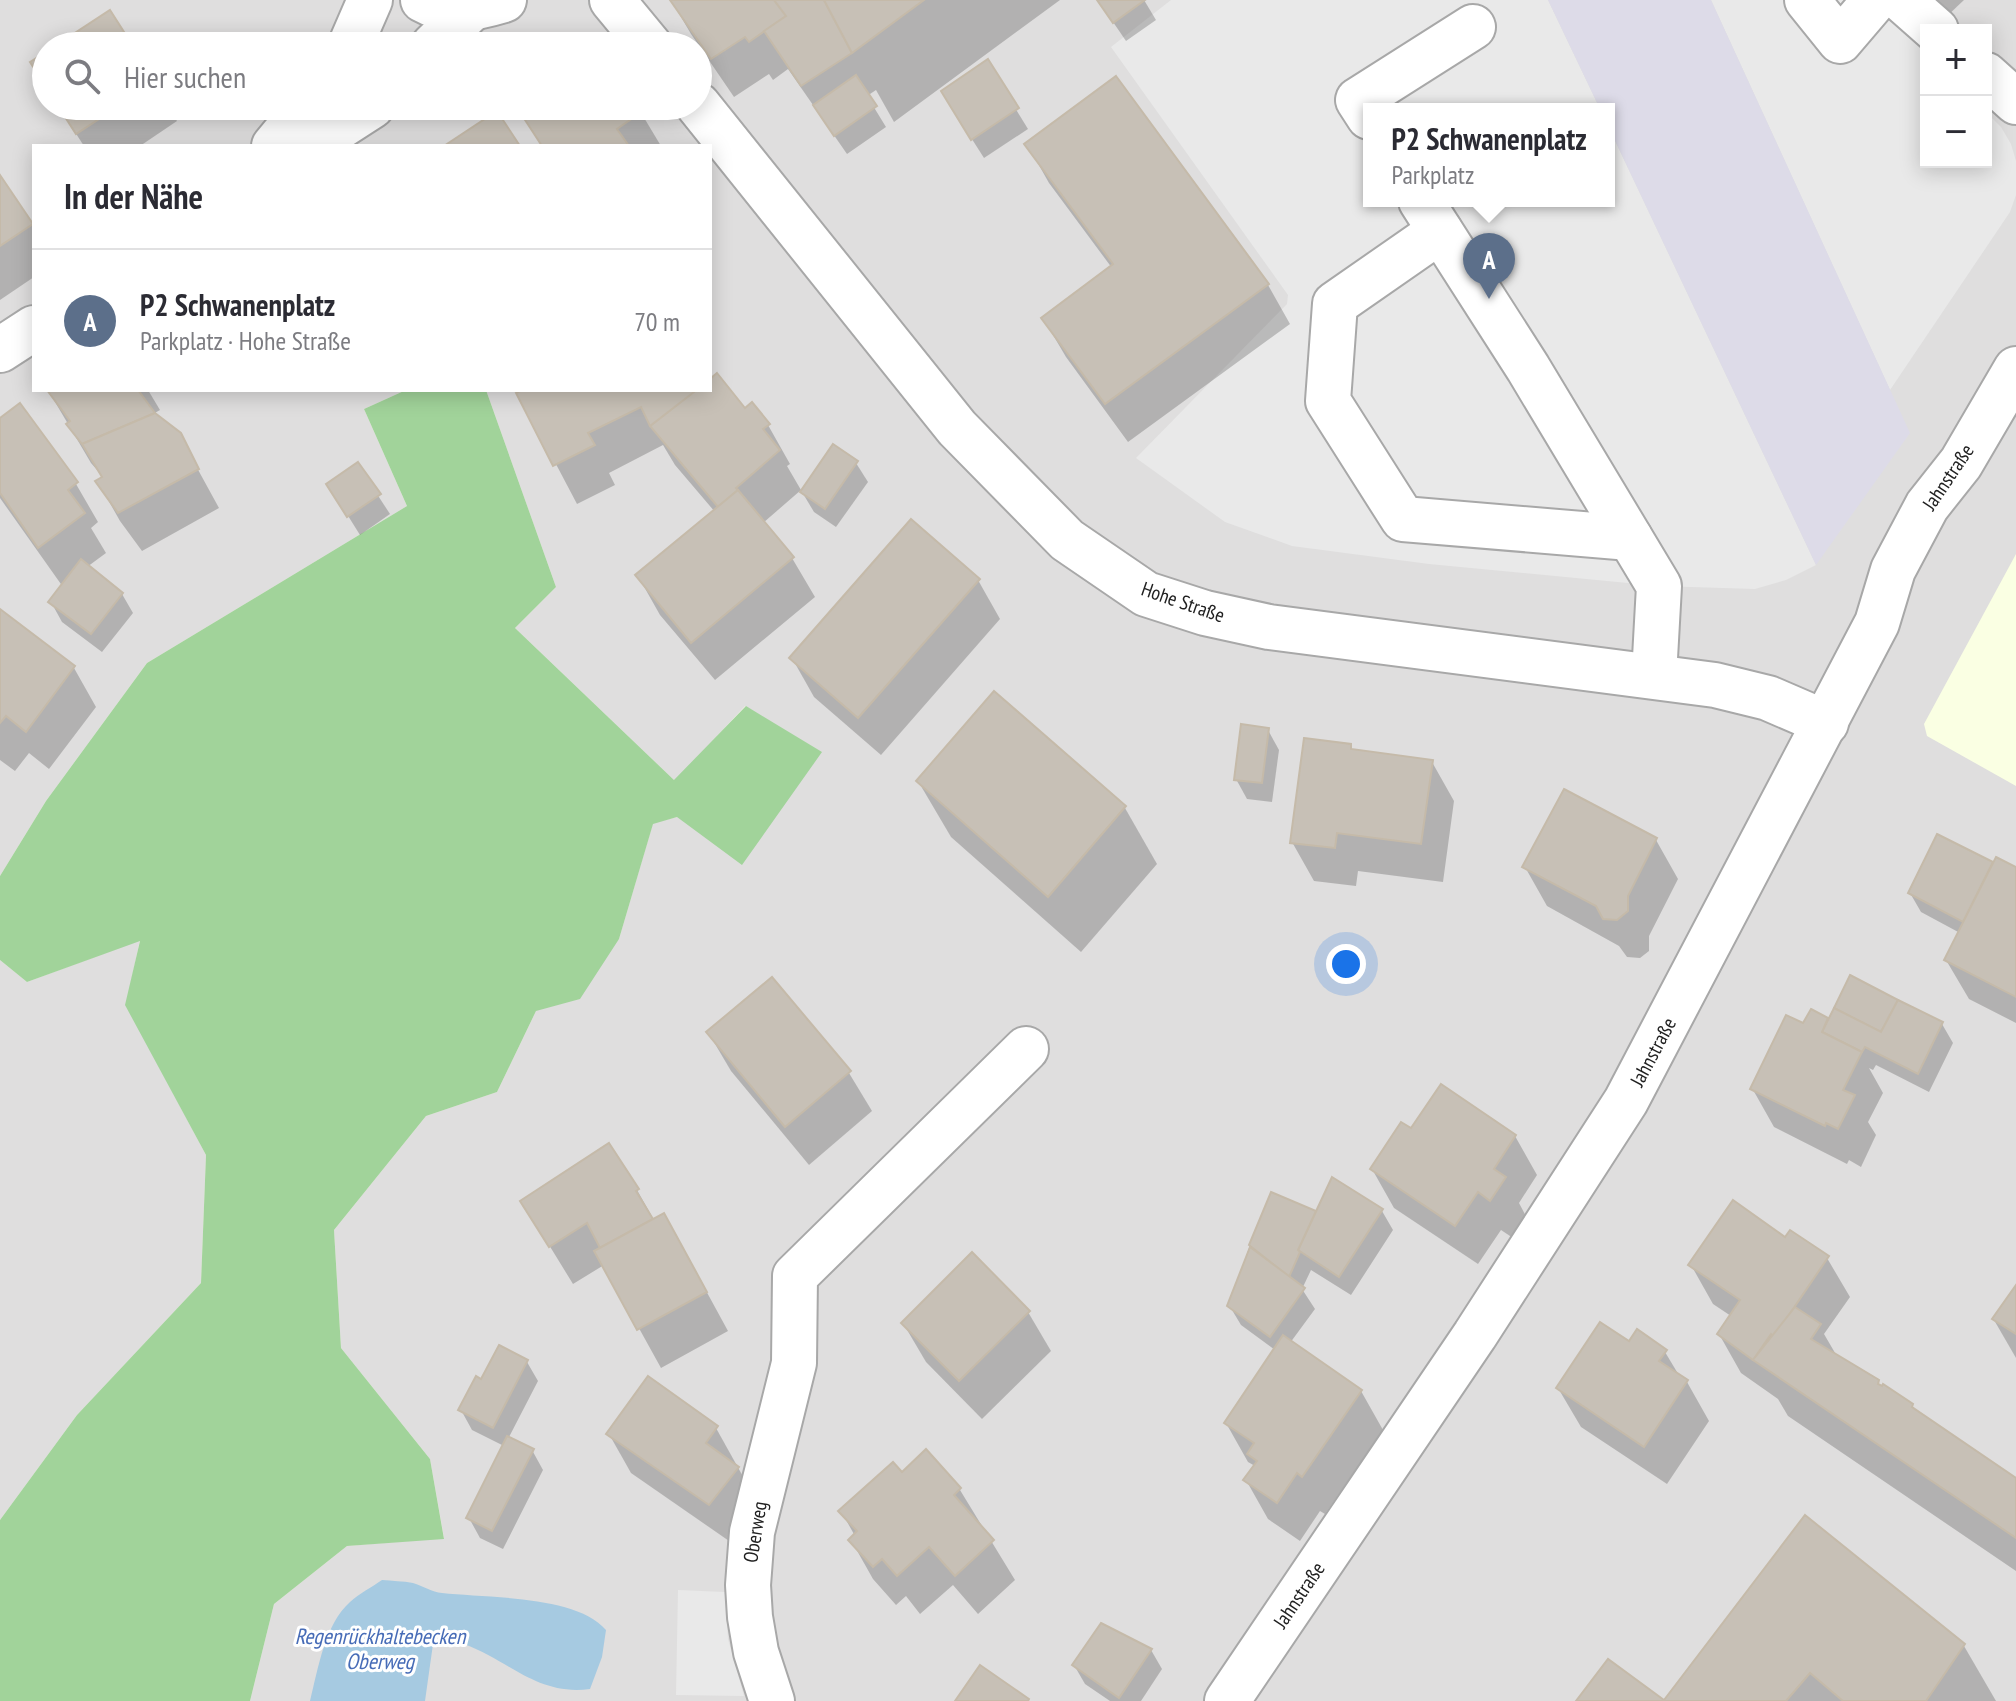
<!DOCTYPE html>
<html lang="de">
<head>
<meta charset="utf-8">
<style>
  :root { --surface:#fff; --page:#f2f2f3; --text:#2b2b33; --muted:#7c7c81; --line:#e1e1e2; --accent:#d22300 }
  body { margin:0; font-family:"PT Sans Narrow",sans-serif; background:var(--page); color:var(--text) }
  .controls { position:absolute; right:24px; top:24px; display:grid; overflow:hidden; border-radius:0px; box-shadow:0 4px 20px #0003 }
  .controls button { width:72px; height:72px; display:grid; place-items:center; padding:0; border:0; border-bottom:2px solid var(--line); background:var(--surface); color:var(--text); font:40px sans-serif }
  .you { position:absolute; left:1346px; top:964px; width:28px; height:28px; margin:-20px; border:6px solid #fff; border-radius:50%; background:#1a73e8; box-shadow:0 0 0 12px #1a73e833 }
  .badge { display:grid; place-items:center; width:52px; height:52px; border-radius:50%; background:var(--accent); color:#fff; font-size:26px; font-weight:700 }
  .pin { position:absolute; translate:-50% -66px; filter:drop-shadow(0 2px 4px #0008) }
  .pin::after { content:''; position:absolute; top:42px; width:28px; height:24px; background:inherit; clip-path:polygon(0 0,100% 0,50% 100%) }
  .popup { position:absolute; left:1363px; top:103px; width:252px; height:104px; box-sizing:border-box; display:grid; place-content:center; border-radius:0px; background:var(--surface); filter:drop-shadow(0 2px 6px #0005); font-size:26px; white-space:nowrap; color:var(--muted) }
  .popup b { font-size:30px; color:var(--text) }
  .popup::after { content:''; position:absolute; left:50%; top:100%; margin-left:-16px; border:16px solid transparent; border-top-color:var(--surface) }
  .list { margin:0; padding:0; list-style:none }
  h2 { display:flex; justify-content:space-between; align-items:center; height:104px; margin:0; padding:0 32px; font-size:34px }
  h2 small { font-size:26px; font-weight:400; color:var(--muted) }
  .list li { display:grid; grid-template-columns:52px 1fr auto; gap:24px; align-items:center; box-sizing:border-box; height:144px; padding:0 32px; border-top:2px solid var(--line) }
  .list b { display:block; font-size:30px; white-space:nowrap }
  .list p { margin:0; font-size:26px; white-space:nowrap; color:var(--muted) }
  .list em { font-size:26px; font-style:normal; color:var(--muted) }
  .icon { flex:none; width:44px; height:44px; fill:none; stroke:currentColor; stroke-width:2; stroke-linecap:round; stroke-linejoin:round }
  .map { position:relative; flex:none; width:2016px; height:1701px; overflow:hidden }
  .search { position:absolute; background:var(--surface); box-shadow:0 4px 20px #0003; left:32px; top:32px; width:680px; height:88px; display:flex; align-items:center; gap:20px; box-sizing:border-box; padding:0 28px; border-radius:44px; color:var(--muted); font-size:30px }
  .panel { position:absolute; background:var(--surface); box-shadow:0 4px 20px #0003; left:32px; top:144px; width:680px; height:248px; border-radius:0px }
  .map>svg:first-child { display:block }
  .residential { fill:#dfdede; fill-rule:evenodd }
  .education { fill:#faffe3 }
  .forest { fill:#a1d39a }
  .parking { fill:#e9e9e9 }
  .plaza { fill:#dddbe8 }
  .water { fill:#a6cae1 }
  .shadow { fill:#0003 }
  .building { fill:#c7c0b6; stroke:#c5baa9; stroke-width:2 }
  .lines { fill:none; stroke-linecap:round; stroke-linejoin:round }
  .minor-casing { stroke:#a8a8a8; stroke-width:48 }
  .minor { stroke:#fff; stroke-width:44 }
  .labels { text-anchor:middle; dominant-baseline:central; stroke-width:6; stroke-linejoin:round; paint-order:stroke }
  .street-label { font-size:20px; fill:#212121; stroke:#fff }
  .water-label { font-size:22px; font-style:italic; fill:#476cb7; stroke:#fff }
</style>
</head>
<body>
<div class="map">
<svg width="2016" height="1701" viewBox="0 0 2016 1701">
  <rect width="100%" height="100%" fill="#f2f0e7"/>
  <g class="residential">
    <path d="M0,0h2016v1701h-1766l24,-97 73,-58 97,-8 -14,-79 -89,-111 -7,-118 92,-114 71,-24 39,-81 83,-72 34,-116 24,-6 144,-65 -76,-46 -70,75 -160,-153 41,-41 -70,-197h224v-244h-676v244h372l-42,19 43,97 -260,157 -101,138 -46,75zM1926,30h60v132h-60zM46,46h652v60h-652zM1369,109h240v92h-240z"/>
    <polygon points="140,940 126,1005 206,1155 201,1283 77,1415 0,1520 0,960 27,982"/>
  </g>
  <polygon class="education" points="2016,554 2016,786 1927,736 1924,724"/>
  <polygon class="forest" points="406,390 486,390 556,587 515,628 674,780 746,706 822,752 742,865 677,817 653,824 619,939 580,999 536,1011 497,1092 426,1116 334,1230 341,1348 430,1459 444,1539 347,1546 274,1604 250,1701 0,1701 0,1520 77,1415 201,1283 206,1155 125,1005 140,941 27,982 0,960 0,876 46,801 147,663 407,506 364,409"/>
  <g class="parking">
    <polygon points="1171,0 1548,0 1600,109 1369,109 1369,201 1609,201 1609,128 1816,565 1786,580 1755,589 1659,586 1429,564 1292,546 1225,522 1136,458 1287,304 1288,295 1111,47"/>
    <polygon points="1711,0 1874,0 1926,46 1926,162 1986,162 1986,112 2001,127 2011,144 2016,161 2016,195 2010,212 1890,390"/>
    <polygon points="678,1590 725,1592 728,1639 744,1696 676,1695"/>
  </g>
  <polygon class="plaza" points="1548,0 1711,0 1910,433 1816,565 1609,128 1609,109 1600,109"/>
  <path class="water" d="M382,1580c10,1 21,1 31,3 10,3 19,9 29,10 44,5 135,2 164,37l-4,27 -12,32c-53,7 -80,-28 -126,-45 -9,-4 -20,-5 -30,-7l-9,64h-115c8,-32 15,-77 40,-99 10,-9 22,-15 32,-22z"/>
  <g class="shadow">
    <polygon points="671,0 1060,0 894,122 876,90 867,96 886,127 847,154 788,69 773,80 769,74 734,97 691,34"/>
    <polygon points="1098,0 1144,0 1156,20 1126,41"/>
    <polygon points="1930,0 1964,0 1946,17"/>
    <polygon points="987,62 1028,129 984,158 954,111"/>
    <polygon points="58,106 168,106 177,121 140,146 84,146"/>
    <polygon points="518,106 637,106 661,146 542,146"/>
    <polygon points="1027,144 1268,285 1290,324 1128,442 1066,357 1043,318 1112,268 1049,183"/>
    <polygon points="0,178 34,229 34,277 0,300"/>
    <polygon points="710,381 745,410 768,425 790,464 787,466 801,490 763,523 792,558 815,597 715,680 660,615 638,576 715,512 675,465 663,445 609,473 615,485 577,504 519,394 526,390 690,390 693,394 699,390 710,390"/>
    <polygon points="48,390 148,390 160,410 153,414 179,435 219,508 142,551 120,521 98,482 104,478 91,463"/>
    <polygon points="19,406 76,484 98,522 91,528 106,553 87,567 122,594 133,613 102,652 62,622 51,602 63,587 0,498 0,421"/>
    <polygon points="856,463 868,482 836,527 814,512 802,492"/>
    <polygon points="358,465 390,514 360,535 340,503"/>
    <polygon points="978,580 1000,619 881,755 814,697 792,658"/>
    <polygon points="0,612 74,668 96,707 49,769 29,753 15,771 0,760"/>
    <polygon points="994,694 1125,808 1157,864 1081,952 951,837 918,781"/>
    <polygon points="1268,730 1279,750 1272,802 1247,799 1236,779"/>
    <polygon points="1350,746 1352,751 1432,762 1454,801 1443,882 1358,871 1356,886 1314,881 1292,842"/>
    <polygon points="1656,840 1678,879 1649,936 1649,951 1640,958 1627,957 1619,946 1547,906 1525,867"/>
    <polygon points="1992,863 1993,867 2016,869 2016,1023 1969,999 1946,960 1960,933 1921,912 1910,893"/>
    <polygon points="772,980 849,1073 872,1111 809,1165 731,1071 708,1032"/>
    <polygon points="1827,1020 1829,1022 1942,1024 1953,1043 1929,1092 1876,1065 1873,1070 1869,1068 1883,1093 1868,1122 1876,1135 1861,1167 1849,1160 1847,1164 1774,1127 1752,1088 1804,1026"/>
    <polygon points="1412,1131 1515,1136 1537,1175 1519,1203 1527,1218 1513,1238 1501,1230 1478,1264 1394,1208 1372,1169"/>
    <polygon points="637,1190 654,1220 686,1254 728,1331 661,1368 604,1265 573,1284 522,1201"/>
    <polygon points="1272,1195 1317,1214 1382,1211 1393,1230 1351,1295 1311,1270 1302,1289 1315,1309 1290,1343 1361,1391 1383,1430 1325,1514 1320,1511 1300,1541 1268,1519 1246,1480 1255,1466 1248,1462 1226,1423 1275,1350 1241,1325 1229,1305 1250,1245"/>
    <polygon points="1785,1240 1827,1258 1850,1297 1824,1334 1838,1358 1878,1382 1882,1389 1911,1405 1915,1412 2016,1480 2016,1571 1788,1416 1778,1399 1741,1373 1719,1334 1731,1316 1713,1304 1691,1265"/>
    <polygon points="2016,1288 2016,1358 1994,1320"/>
    <polygon points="1028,1312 1051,1351 982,1419 926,1362 903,1323"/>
    <polygon points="1630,1344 1665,1352 1680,1377 1687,1382 1709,1421 1667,1484 1581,1427 1558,1388"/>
    <polygon points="527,1362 538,1381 508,1439 532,1450 543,1470 503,1549 480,1538 469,1518 504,1446 472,1430 461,1410 482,1382"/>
    <polygon points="716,1428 760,1507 732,1543 631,1473 609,1434"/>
    <polygon points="926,1452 960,1490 1015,1580 978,1614 953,1585 920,1614 906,1596 896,1605 873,1579 851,1540 855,1536 841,1511 901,1475"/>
    <polygon points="1805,1518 1964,1646 1996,1701 1666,1701"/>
    <polygon points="1151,1650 1162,1669 1141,1701 1110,1701 1085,1684 1074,1665"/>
  </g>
  <g class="building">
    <polygon points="670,0 774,0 786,16 749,42 745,37 711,59"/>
    <polygon points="774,0 824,0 852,53 801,86 764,31 786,16"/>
    <polygon points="824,0 924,0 852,53"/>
    <polygon points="1097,0 1145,0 1113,23"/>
    <polygon points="110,10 133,46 55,46"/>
    <polygon points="46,52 46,87 30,62"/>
    <polygon points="988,59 1019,108 971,140 941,91"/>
    <polygon points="856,75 877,106 834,136 813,105"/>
    <polygon points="1116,76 1269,284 1105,404 1041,318 1113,264 1024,144"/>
    <polygon points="58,106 119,106 76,134"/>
    <polygon points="516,106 640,106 643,111 617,129 629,146 542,146"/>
    <polygon points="497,111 520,146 444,146"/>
    <polygon points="0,175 33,224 0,246"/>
    <polygon points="717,373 745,408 752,402 770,424 763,429 780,450 736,488 738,490 718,507 650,426 696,390 710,390 710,379"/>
    <polygon points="47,390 138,390 155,413 82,444 66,424 70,421"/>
    <polygon points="522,390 692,390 694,392 650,426 641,407 588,433 595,445 553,466 516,393"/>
    <polygon points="20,403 78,482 68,490 85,513 38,548 0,493 0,418"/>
    <polygon points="155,413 181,433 199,469 118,513 95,481 102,477 82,444"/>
    <polygon points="833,444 858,461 825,509 800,492"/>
    <polygon points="358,462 381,494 347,517 326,484"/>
    <polygon points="738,490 794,557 691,643 635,575"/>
    <polygon points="911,519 980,579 858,718 789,658"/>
    <polygon points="81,559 123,593 91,634 48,602"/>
    <polygon points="0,609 75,666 26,732 6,716 0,723"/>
    <polygon points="994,691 1126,806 1048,897 916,781"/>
    <polygon points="1241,724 1269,728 1262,783 1234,780"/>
    <polygon points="1304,738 1351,744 1351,749 1433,760 1421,844 1337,833 1335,848 1290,843"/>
    <polygon points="1564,789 1657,838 1628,896 1628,911 1617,920 1603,919 1596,906 1522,867"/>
    <polygon points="1937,834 1993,862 1963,922 1908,893"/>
    <polygon points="1996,857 2016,867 2016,997 1944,960"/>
    <polygon points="1850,975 1898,1000 1881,1032 1834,1008"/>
    <polygon points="772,977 851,1071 785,1127 706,1032"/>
    <polygon points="1898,1000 1943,1022 1918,1074 1865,1047 1862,1052 1822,1032 1834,1008 1881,1032"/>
    <polygon points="1811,1009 1828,1018 1822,1032 1862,1052 1843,1090 1855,1095 1838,1129 1826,1123 1825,1126 1750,1089 1786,1015 1803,1023"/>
    <polygon points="1441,1084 1516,1135 1494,1169 1506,1177 1490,1201 1478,1192 1455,1226 1370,1169 1401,1122 1411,1128"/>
    <polygon points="609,1143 639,1189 636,1191 653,1219 600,1248 587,1223 549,1247 520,1201"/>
    <polygon points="1332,1177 1383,1209 1339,1277 1298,1250"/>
    <polygon points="1271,1192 1316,1211 1298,1250 1300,1252 1289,1277 1249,1245"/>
    <polygon points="1733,1200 1785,1237 1790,1230 1829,1256 1774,1337 1771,1334 1753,1360 1717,1334 1740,1300 1688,1265"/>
    <polygon points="664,1213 707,1292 637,1330 594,1251"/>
    <polygon points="1250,1247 1305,1288 1270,1337 1227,1306"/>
    <polygon points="972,1252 1030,1311 959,1381 901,1323"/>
    <polygon points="2016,1285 2016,1334 1992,1319"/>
    <polygon points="1795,1307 1821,1324 1811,1339 1879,1380 1878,1384 1882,1386 1883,1384 1913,1404 1912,1407 2016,1478 2016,1538 1753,1360"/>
    <polygon points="1600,1322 1629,1341 1637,1329 1667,1350 1659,1361 1688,1380 1644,1447 1556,1388"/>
    <polygon points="1283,1335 1362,1390 1302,1477 1297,1473 1277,1503 1243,1480 1257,1461 1247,1454 1254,1443 1224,1423"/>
    <polygon points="499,1345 528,1360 493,1428 458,1410 476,1376 481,1379"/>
    <polygon points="648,1376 718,1426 706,1443 739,1467 709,1505 606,1434"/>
    <polygon points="507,1436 534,1449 492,1531 466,1518"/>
    <polygon points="926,1449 961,1488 954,1495 994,1540 955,1576 929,1547 897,1576 882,1559 873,1567 848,1540 857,1531 838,1511 893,1462 902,1472"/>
    <polygon points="1805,1515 1965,1644 1926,1701 1843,1701 1810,1673 1786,1701 1576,1701 1608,1659 1664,1700"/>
    <polygon points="1101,1623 1152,1649 1119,1698 1072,1665"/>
    <polygon points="980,1665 1029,1699 1028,1701 955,1701"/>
  </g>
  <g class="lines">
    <defs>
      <g id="minor">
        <path d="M423,0c26,15 54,8 81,0"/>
        <polyline points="612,0 650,46"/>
        <polyline points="1807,0 1840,41 1875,0"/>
        <polyline points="1902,0 1936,30"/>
        <polyline points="350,46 370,0"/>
        <polyline points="433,46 470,10"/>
        <polyline points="1986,75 2016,102"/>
        <polyline points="698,105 957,428 1067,540 1146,594 1205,613 1269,627 1715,685 1768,698 1826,723"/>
        <polyline points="1369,117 1358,100 1473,27"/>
        <polyline points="274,146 307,106"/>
        <polyline points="310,146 372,106"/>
        <polyline points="1421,201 1528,368 1659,586 1654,676"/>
        <polyline points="1440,231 1335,304 1328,401 1403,519 1630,538"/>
        <polyline points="0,350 34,328"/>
        <polyline points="772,1701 756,1652 750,1617 748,1585 752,1532 794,1363 795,1276 1026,1049"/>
        <polyline points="1227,1701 1475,1335 1626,1101 1877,623 1893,570 1927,506 1961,463 2016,369"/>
      </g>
    </defs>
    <use href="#minor" class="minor-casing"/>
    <use href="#minor" class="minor"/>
  </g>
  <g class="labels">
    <g class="street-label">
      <text transform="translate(1948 477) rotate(-56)">Jahnstraße</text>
      <text transform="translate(1183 602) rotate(19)">Hohe Straße</text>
      <text transform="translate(1653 1052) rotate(-62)">Jahnstraße</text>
      <text transform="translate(755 1532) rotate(-81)">Oberweg</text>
      <text transform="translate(1299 1595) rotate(-56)">Jahnstraße</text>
    </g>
    <g class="water-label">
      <text x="380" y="1636">Regenrückhaltebecken<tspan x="380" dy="25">Oberweg</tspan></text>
    </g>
  </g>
</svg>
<div class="controls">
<button>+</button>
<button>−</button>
</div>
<div class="you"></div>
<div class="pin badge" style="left:1489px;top:299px;background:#5c6f8a">A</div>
<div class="popup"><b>P2 Schwanenplatz</b>Parkplatz</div>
<div class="search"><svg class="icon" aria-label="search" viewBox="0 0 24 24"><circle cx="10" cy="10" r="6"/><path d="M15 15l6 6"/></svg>Hier suchen</div>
<section class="panel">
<h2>In der Nähe<small></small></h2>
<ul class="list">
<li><span class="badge" style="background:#5c6f8a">A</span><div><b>P2 Schwanenplatz</b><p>Parkplatz · Hohe Straße</p></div><em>70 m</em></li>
</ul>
</section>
</div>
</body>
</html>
